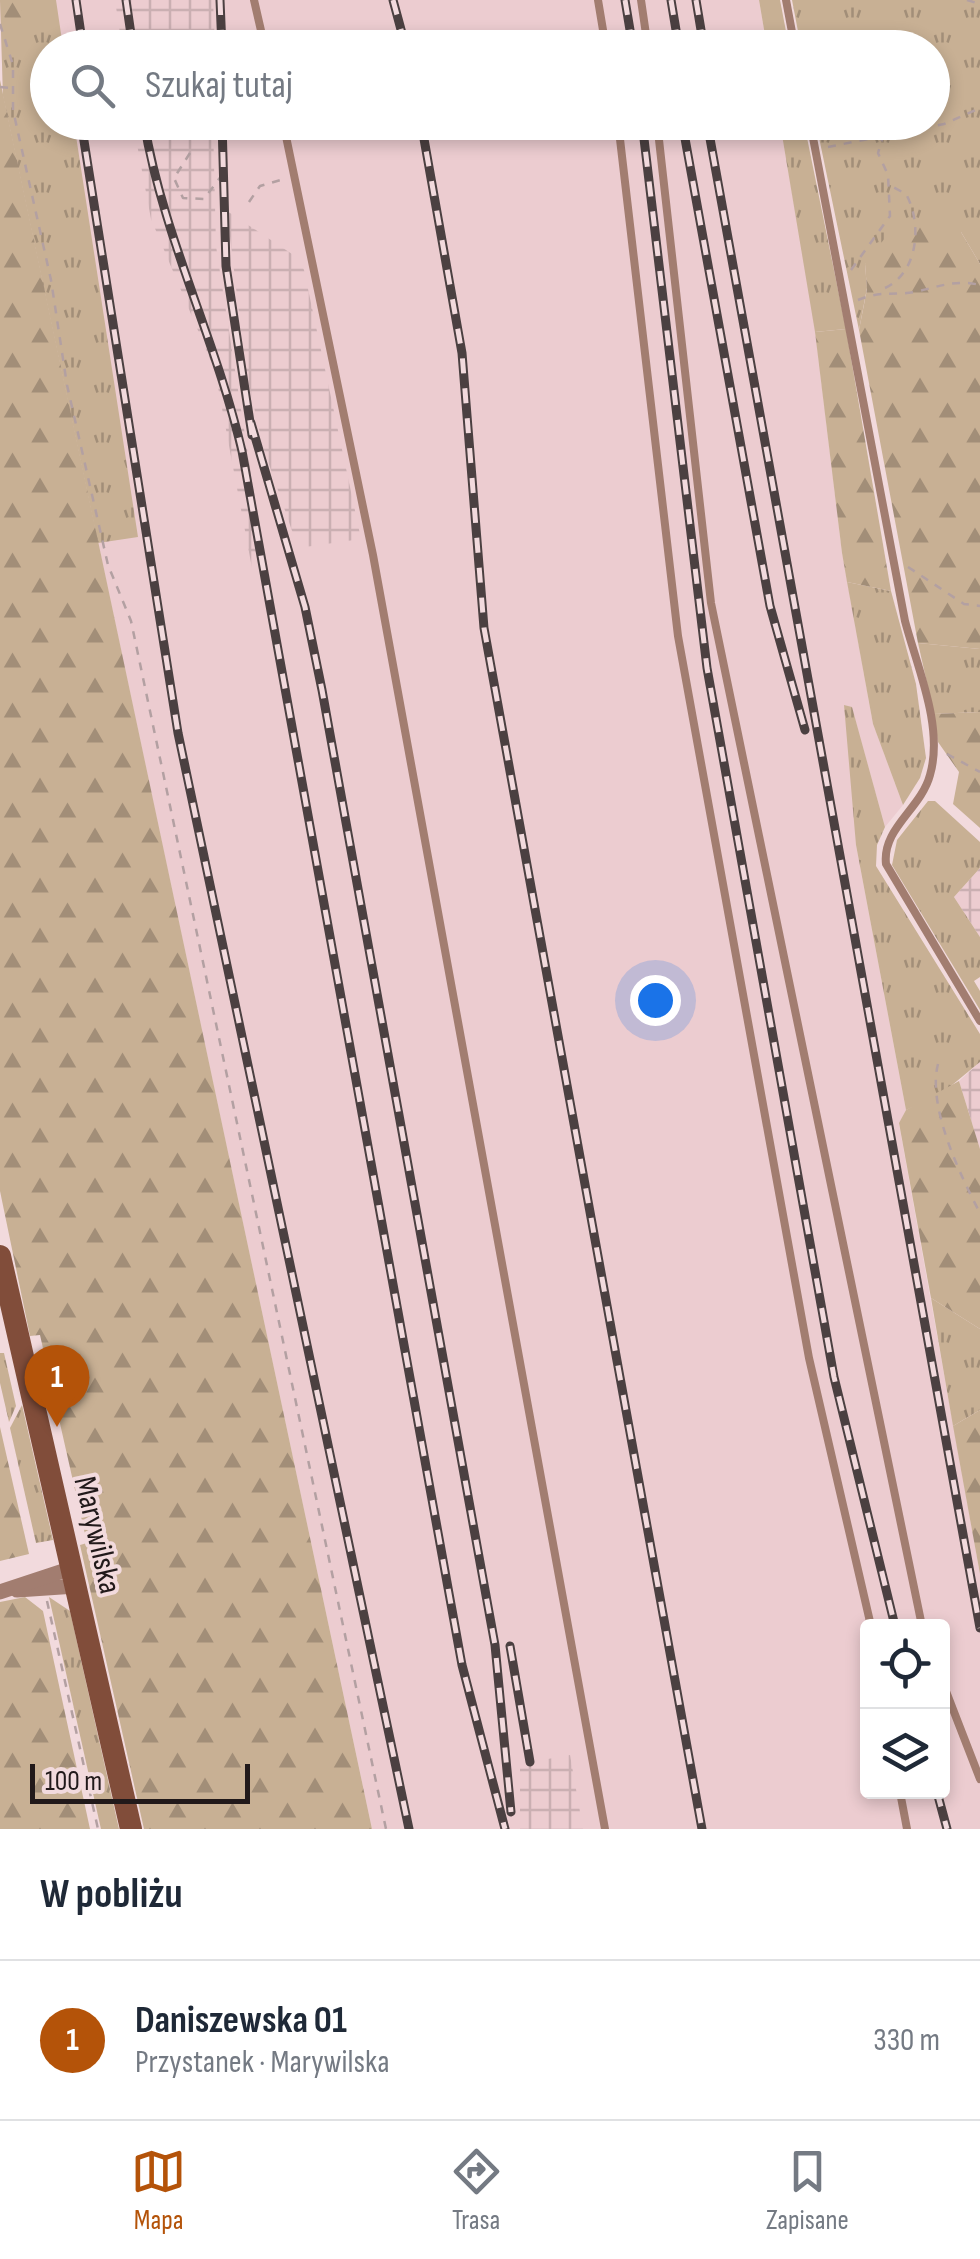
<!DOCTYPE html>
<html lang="pl">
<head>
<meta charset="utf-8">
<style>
  :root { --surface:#fff; --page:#f2f2f3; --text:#1f2937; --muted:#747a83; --line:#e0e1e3; --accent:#b45309 }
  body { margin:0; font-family:"Sofia Sans Condensed",sans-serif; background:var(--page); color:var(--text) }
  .controls { position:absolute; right:30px; bottom:30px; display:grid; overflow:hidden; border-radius:10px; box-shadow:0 5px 15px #0003 }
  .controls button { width:90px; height:90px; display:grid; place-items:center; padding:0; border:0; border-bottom:2px solid var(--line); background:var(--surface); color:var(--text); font:50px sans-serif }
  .scale { position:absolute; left:30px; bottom:25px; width:220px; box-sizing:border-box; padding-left:10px; border:5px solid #21191a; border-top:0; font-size:28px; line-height:35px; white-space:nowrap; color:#21191a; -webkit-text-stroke:8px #f2dadd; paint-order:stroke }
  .you { position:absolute; left:655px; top:1000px; width:35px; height:35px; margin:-25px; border:8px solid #fff; border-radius:50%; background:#1a73e8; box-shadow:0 0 0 15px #1a73e833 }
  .badge { display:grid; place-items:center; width:65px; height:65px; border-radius:50%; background:var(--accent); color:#fff; font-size:32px; font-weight:700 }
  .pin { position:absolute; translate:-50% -82px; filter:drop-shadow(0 2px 5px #0008) }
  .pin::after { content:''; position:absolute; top:52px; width:35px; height:30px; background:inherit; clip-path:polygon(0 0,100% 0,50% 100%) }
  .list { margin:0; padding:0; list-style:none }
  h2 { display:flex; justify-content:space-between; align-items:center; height:130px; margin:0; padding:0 40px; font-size:42px }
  h2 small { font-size:32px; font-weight:400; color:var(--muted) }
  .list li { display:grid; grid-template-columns:65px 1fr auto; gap:30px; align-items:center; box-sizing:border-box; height:160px; padding:0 40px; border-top:2px solid var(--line) }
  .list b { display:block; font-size:38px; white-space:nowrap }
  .list p { margin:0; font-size:32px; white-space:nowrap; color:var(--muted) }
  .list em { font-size:32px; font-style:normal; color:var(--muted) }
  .icon { flex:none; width:55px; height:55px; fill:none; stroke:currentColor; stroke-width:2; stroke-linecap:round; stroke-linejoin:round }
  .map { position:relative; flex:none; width:980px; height:1829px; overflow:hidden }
  .search { position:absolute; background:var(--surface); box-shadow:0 5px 15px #0003; left:30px; right:30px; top:30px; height:110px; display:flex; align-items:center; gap:25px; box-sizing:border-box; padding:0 35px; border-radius:55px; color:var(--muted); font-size:38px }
  .sheet { height:290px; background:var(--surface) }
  nav { display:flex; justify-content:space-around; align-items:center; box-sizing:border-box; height:140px; border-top:2px solid var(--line); background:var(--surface); font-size:28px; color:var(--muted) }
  nav a { display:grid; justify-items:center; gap:5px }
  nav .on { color:var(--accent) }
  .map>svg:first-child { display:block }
  .built { fill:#ecccd0; fill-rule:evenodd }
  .industrial { fill:url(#industrial-grid) }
  .grass { fill:url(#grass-tufts) }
  .forest { fill:url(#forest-firs) }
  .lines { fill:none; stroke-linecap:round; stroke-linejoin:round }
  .path { stroke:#b3a0a2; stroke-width:2.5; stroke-dasharray:8 8; stroke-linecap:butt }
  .service { stroke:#a27d70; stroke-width:8 }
  .minor { stroke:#a27d70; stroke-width:15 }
  .secondary { stroke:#814d3a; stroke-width:22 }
  .rail-casing { stroke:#4b4041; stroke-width:9 }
  .rail { stroke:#f2dadd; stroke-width:5; stroke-dasharray:15; stroke-linecap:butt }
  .labels { text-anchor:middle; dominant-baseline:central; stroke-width:8; stroke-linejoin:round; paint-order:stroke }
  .street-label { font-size:32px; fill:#21191a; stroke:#f2dadd }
</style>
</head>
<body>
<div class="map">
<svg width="980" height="1829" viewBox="0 0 980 1829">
  <defs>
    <pattern id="industrial-grid" width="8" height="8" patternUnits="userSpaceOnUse" patternTransform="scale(2.5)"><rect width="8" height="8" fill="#ecccd0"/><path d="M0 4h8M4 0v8" fill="none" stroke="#caafb2"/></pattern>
    <pattern id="grass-tufts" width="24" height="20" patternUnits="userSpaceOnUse" patternTransform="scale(2.5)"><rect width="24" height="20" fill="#c8b094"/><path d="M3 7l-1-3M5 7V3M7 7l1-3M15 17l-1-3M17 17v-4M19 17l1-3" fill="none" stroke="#a28e78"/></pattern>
    <pattern id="forest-firs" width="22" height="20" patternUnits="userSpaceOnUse" patternTransform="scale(2.5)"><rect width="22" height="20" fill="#c8b094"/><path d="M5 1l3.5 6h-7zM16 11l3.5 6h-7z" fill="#a28e78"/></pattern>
  </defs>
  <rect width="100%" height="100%" fill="#f2dadd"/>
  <path class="built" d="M0,0h759l8,47 -719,1v74l732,1 33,190 29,240 31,171 30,81 -18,22 -33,-119 4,137 50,265 -7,14 81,450v255h-608l-369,-1733zM868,1626h74v166h-74z"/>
  <g class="industrial">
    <polygon points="115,0 213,0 215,47 122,47"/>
    <polygon points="133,123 213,123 216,246 265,566 252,568 215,371 151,219"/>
    <polygon points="227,211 298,258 304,270 361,539 298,548 264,450 246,373"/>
    <polygon points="980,868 980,937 954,897"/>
    <polygon points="980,1062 980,1149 959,1081"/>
    <polygon points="570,1755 583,1829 520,1829 520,1764"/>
  </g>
  <g class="grass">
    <polygon points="0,0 56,0 63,47 48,48 48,122 74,123 138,537 98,543 3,96"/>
    <polygon points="759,0 780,0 789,47 767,47"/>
    <polygon points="792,0 980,0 980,264 961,232 865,264 867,288 859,330 816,123 932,122 932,48 801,47"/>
    <polygon points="780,123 804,123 846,329 815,332"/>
    <polygon points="847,582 891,591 916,684 926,758 920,778 903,805 873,724"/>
    <polygon points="918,643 980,649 980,712 934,714"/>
    <polygon points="844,705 852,707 885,827 877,845 876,866 980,1034 980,1062 940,1095 906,1110 856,845"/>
    <polygon points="928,801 935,801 980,842 980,868 954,897 980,937 980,977 974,981 980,991 980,1010 892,865 897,840"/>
    <polygon points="931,1298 980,1329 980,1410 953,1426"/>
    <polygon points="0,1353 4,1353 16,1406 9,1422 0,1383"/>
    <polygon points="22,1405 53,1540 36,1543 10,1428"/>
    <polygon points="49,1597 70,1611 119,1829 101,1829"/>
  </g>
  <g class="forest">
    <polygon points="0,0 19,0 23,20 6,23"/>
    <polygon points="0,80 372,1829 144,1829 80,1545 87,1543 40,1335 30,1336 0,1191"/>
    <polygon points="942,222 961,232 980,264 980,649 918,643 859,330 867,289 865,264 895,225"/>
    <polygon points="846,329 891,591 847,582 842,553 815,332"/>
    <polygon points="980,712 980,828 953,804 959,772 938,742 934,714"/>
    <polygon points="959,1081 980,1149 980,1329 931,1298 899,1123 906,1110"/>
    <polygon points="980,1410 980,1574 953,1426"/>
    <polygon points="0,1427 29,1554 0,1561"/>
    <polygon points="25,1597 43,1611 90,1829 0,1829 0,1602"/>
  </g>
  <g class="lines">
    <g class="path">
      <polyline points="967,0 980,4"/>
      <polyline points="0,24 13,65 13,110 51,280 67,385 108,565 131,621 386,1829"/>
      <polyline points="0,87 11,88"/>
      <polyline points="828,147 944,124 980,108"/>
      <polyline points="190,153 174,178 183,198 204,199 222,175"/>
      <polyline points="249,202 260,186 284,179"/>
      <polyline points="851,270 890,216 888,175 878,153 882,140"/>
      <path d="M885,288c34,-16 37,-65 21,-94l-15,-8"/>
      <path d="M858,300c24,-10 34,-4 57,-8 23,-5 40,-13 65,-7"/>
      <polyline points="908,567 964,604 980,606"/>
      <polyline points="947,754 980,772"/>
      <path d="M938,1064c-11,42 22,111 42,149"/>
      <polyline points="47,1601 98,1829"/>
    </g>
    <g class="service">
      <polyline points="254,0 265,48"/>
      <polyline points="598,0 606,48"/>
      <polyline points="641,0 648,48"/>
      <polyline points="786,0 795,48"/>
      <polyline points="283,122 373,555 605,1829"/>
      <polyline points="618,122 678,636 809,1358 871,1626"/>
      <polyline points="657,122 711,603 922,1626"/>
      <path d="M810,122l95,499c12,46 39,106 25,154 -9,34 -48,53 -44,89l94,157"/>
      <polyline points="942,1681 980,1779"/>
      <polyline points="900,1792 907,1829"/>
    </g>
    <g class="minor">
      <polyline points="17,1590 76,1586"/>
      <polyline points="0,1592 72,1568"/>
    </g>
    <polyline class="secondary" points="0,1256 131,1829"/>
    <defs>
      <g id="rail">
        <polyline points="76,0 83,48"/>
        <polyline points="126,0 133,48"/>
        <polyline points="220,0 222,48"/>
        <polyline points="393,0 406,48"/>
        <polyline points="625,0 633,48"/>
        <polyline points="671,0 679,48"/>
        <polyline points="696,0 704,48"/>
        <polyline points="81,122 178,733 409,1829"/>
        <path d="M144,122c19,115 72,217 98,329l220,1214 43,164"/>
        <polyline points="222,122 226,266 252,435"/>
        <polyline points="421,122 462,353 484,628 702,1829"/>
        <polyline points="642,122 707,668 834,1377 895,1626"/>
        <polyline points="682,122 770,606 805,730"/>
        <polyline points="707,122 980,1628"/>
        <polyline points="251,423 305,607 322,690 495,1645 511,1812"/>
        <polyline points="510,1646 530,1762"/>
        <polyline points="937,1792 947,1829"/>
      </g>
    </defs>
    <use href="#rail" class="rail-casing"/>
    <use href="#rail" class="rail"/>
  </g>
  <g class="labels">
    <g class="street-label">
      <text transform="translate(97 1535) rotate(77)">Marywilska</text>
    </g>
  </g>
</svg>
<div class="controls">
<button><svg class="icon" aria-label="locate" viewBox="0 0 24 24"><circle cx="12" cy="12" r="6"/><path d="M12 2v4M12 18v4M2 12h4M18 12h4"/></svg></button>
<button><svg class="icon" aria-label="layers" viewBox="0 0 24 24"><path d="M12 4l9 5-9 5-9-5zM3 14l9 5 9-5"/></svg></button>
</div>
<div class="scale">100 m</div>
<div class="you"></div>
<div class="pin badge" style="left:57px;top:1427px">1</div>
<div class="search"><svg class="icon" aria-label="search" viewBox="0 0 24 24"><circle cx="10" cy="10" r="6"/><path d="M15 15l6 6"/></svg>Szukaj tutaj</div>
</div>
<section class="sheet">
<h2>W pobliżu<small></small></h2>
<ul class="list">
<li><span class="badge">1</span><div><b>Daniszewska 01</b><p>Przystanek · Marywilska</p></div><em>330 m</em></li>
</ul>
</section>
<nav>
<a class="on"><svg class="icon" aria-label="map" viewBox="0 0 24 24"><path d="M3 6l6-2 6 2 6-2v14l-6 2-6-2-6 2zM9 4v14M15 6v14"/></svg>Mapa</a>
<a><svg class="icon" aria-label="directions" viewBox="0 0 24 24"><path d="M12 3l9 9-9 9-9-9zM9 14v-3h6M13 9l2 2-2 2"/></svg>Trasa</a>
<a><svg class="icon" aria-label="saved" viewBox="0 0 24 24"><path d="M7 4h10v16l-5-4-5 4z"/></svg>Zapisane</a>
</nav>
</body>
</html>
